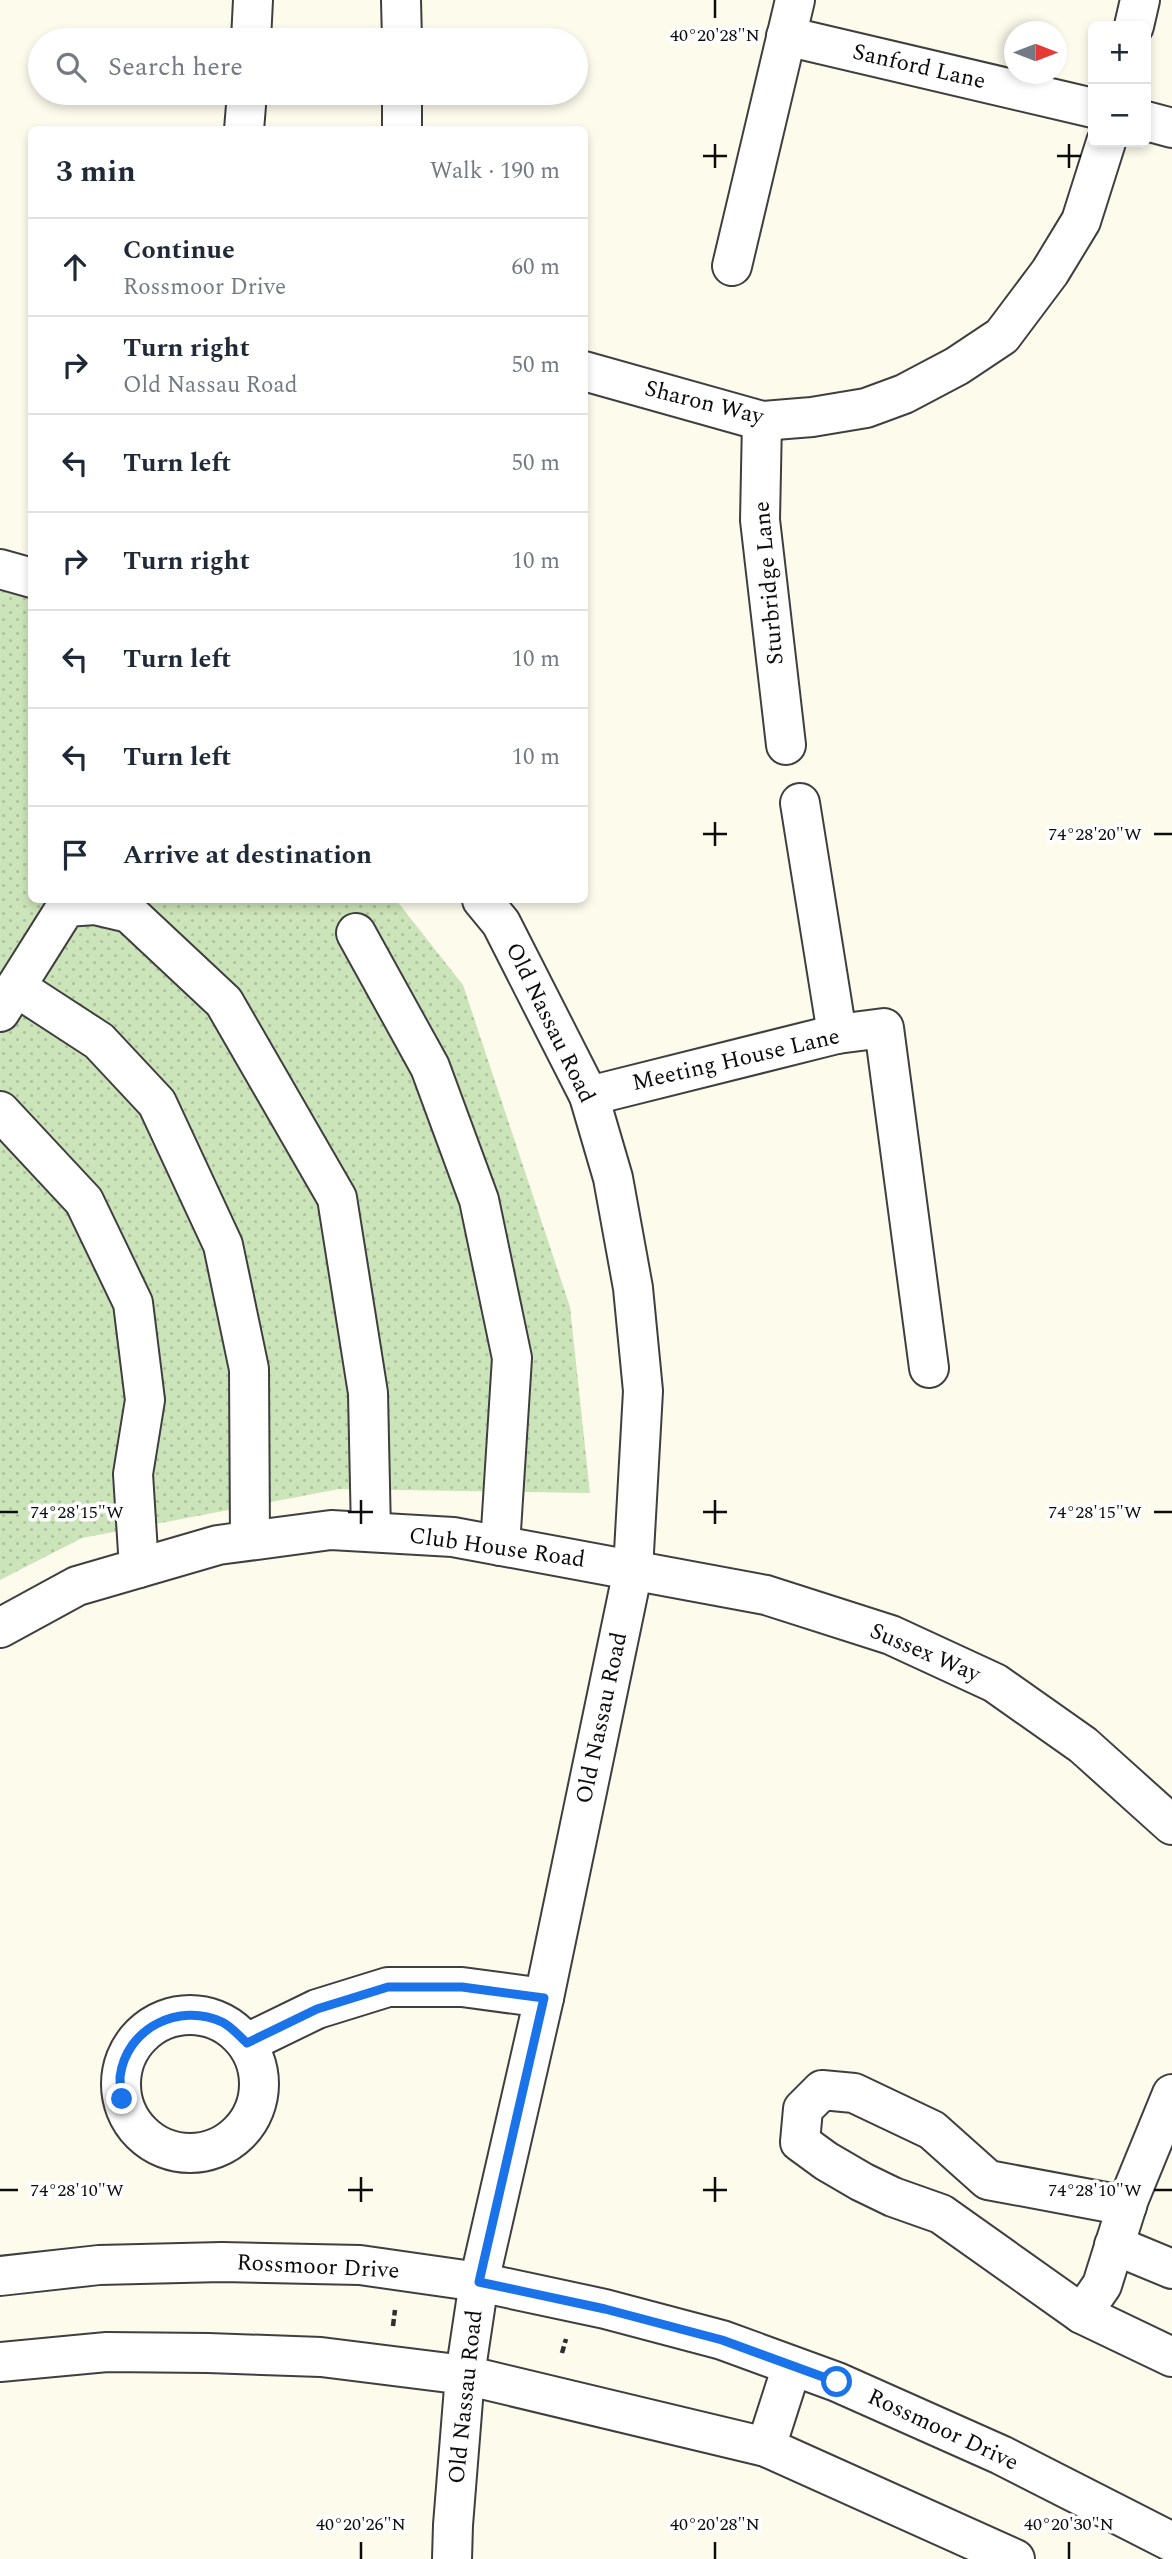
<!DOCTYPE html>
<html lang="en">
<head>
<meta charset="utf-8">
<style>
  :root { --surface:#fff; --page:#f2f2f3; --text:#1f2937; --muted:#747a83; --line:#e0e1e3 }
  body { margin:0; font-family:Spectral,serif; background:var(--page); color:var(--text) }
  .controls { position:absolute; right:21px; top:21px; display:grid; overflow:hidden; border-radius:10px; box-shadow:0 4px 10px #0003 }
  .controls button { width:63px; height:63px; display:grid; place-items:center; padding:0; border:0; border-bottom:2px solid var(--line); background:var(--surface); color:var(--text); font:35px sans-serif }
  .compass { position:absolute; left:1004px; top:21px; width:63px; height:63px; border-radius:50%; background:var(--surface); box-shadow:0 4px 10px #0003; rotate:90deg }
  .stop { position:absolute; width:21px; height:21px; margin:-16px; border:5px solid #1a73e8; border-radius:50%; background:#fff }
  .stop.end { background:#1a73e8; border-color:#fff; box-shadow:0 2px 7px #0008 }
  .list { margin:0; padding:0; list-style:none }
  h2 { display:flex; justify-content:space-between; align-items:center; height:91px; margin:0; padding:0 28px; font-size:30px }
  h2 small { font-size:23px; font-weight:400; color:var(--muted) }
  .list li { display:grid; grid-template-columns:46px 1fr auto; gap:21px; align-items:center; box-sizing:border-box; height:98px; padding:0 28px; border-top:2px solid var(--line) }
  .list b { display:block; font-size:26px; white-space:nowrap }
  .list p { margin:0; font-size:23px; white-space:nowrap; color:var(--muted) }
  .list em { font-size:23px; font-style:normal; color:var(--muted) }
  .icon { flex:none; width:38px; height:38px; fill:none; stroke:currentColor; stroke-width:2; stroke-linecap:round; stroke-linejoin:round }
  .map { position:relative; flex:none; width:1172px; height:2559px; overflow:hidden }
  .search { position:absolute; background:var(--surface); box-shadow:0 4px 10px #0003; left:28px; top:28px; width:560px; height:77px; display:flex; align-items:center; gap:18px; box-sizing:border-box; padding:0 24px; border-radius:38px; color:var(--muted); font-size:26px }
  .panel { position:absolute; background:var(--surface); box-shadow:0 4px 10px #0003; left:28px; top:126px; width:560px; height:777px; border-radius:10px }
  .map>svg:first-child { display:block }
  .grass { fill:url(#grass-dots) }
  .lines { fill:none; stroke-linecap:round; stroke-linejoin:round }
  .minor-casing { stroke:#3f3f3f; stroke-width:42 }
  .path { stroke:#2e2e2e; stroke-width:4.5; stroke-dasharray:7 3.5; stroke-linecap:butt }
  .minor { stroke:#fff; stroke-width:38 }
  .route { stroke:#1a73e8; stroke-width:9 }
  .ticks { fill:none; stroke:#0c0c0c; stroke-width:2.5 }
  .labels { text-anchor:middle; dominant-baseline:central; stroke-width:7; stroke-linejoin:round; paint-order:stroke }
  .street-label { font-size:23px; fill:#0c0c0c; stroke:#fff }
  .ticks-label { font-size:18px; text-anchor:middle; fill:#0c0c0c; stroke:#fff; stroke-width:7; stroke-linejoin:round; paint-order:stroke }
</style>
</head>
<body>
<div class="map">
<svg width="1172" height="2559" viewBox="0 0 1172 2559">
  <defs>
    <pattern id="grass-dots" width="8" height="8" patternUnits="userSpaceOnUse" patternTransform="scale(1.75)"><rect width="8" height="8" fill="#cce4b9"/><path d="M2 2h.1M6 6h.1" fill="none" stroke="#aec29e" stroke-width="1.8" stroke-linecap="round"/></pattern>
  </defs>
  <rect width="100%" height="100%" fill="#fdfbec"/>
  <polygon class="grass" points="0,572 31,580 32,900 396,900 463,985 570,1307 590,1493 339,1489 82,1538 0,1580"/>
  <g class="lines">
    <defs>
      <g id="minor">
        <polyline points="401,0 402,40"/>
        <polyline points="1134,26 1140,0"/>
        <polyline points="786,36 1093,108"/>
        <polyline points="251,40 253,0"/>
        <polyline points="402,93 402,130"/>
        <polyline points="1146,121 1172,128"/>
        <polyline points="244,130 247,93"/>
        <polyline points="732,266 795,0"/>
        <polyline points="584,371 762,421 812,417 866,408 904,394 957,366 1002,336 1050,272 1081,221 1106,142"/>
        <polyline points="762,421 760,520 786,745"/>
        <polyline points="0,569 32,578"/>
        <polyline points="800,803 837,1034"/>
        <polyline points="356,933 430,1067 479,1200 512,1358 500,1546"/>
        <polyline points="16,987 99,1041 157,1103 223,1245 249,1369 250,1540"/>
        <polyline points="0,1012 66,907 95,905 129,913 224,1002 337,1198 368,1393 371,1532"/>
        <polyline points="589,1096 837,1034 884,1028 929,1368"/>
        <polyline points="0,1111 84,1201 133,1303 145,1400 133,1474 139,1568"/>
        <polyline points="0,1628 77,1586 218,1545 331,1530 453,1537 766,1595 891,1635 995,1683 1083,1745 1172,1825"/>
        <circle cx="190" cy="2084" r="69"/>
        <polyline points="247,2043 317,2009 388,1987 462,1987 544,1998"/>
        <polyline points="1127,2206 988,2180 932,2130 854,2093 822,2090 803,2109 800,2142 826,2161 862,2182 893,2197 941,2214 1082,2314 1172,2357"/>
        <polyline points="1114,2245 1172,2269"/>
        <polyline points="0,2276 99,2265 222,2262 360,2265 479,2282 605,2309 722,2340 837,2382 1001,2455 1172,2542"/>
        <polyline points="1082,2314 1102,2285 1129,2199 1172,2094"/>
        <polyline points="0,2362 107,2352 208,2353 321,2357 465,2375 766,2447 1015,2559"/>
        <polyline points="766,2447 792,2366"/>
        <polyline points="452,2559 453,2525 465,2375 479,2282 544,1998 633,1570 643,1391 633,1288 613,1178 589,1096 501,923 482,900"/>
      </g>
    </defs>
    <use href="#minor" class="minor-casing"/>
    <g class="path">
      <polyline points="393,2326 395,2310"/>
      <polyline points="562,2353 566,2339"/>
    </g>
    <use href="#minor" class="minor"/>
  </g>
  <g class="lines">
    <path class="route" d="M122,2099c-1,-7 -2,-15 -2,-22 6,-49 59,-75 102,-55 9,4 17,14 25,21l70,-34 71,-22h74l82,11 -65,284 126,27 117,31 115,42"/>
  </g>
  <path class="ticks" d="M715,0v18M715,144v24M1069,144v24M703,156h24M1057,156h24M715,822v24M703,834h24M1154,834h18M361,1500v24M715,1500v24M0,1512h18M348,1512h25M703,1512h24M1154,1512h18M361,2177v25M715,2177v25M0,2190h18M348,2190h25M703,2190h24M1154,2190h18M361,2542v17M715,2542v17M1069,2542v17"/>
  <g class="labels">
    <g class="street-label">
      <text transform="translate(919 67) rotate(13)">Sanford Lane</text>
      <text transform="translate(704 403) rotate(14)">Sharon Way</text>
      <text transform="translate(769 583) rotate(-95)">Sturbridge Lane</text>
      <text transform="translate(550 1023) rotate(64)">Old Nassau Road</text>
      <text transform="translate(736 1060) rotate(-13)">Meeting House Lane</text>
      <text transform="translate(497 1548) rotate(8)">Club House Road</text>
      <text transform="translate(925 1653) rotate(23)">Sussex Way</text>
      <text transform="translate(602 1718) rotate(-78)">Old Nassau Road</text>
      <text transform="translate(318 2267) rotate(3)">Rossmoor Drive</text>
      <text transform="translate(466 2397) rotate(-84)">Old Nassau Road</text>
      <text transform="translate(943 2430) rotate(25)">Rossmoor Drive</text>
    </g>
  </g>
  <g class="ticks-label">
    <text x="715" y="41">40°20'28"N</text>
    <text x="1095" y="840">74°28'20"W</text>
    <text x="1095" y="1518">74°28'15"W</text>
    <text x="77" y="1518">74°28'15"W</text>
    <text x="77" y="2196">74°28'10"W</text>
    <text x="1095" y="2196">74°28'10"W</text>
    <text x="361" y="2530">40°20'26"N</text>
    <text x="715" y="2530">40°20'28"N</text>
    <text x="1069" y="2530">40°20'30"N</text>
  </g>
</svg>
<div class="controls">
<button>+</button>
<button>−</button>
</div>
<svg class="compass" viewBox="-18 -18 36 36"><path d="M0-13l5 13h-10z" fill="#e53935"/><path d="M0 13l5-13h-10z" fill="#747a83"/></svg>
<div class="stop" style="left:837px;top:2382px"></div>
<div class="stop end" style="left:122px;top:2099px"></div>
<div class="search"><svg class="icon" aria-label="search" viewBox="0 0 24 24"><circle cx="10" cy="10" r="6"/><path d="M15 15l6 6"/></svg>Search here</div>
<section class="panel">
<h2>3 min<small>Walk · 190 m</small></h2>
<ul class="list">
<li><svg class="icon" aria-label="ahead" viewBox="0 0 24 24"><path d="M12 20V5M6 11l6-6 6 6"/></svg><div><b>Continue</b><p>Rossmoor Drive</p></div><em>60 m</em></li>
<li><svg class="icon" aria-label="right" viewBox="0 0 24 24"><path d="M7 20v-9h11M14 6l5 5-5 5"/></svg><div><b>Turn right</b><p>Old Nassau Road</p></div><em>50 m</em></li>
<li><svg class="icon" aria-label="left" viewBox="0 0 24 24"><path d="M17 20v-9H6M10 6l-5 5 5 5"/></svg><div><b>Turn left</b></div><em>50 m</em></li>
<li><svg class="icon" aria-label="right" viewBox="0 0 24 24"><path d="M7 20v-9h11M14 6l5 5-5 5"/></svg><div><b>Turn right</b></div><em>10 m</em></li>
<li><svg class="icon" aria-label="left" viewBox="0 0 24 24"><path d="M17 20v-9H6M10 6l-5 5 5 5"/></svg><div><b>Turn left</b></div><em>10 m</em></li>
<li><svg class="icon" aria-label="left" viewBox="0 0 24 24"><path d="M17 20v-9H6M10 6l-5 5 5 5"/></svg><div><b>Turn left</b></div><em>10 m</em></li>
<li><svg class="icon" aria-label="arrive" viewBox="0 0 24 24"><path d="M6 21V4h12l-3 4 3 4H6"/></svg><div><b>Arrive at destination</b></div></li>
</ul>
</section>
</div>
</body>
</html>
